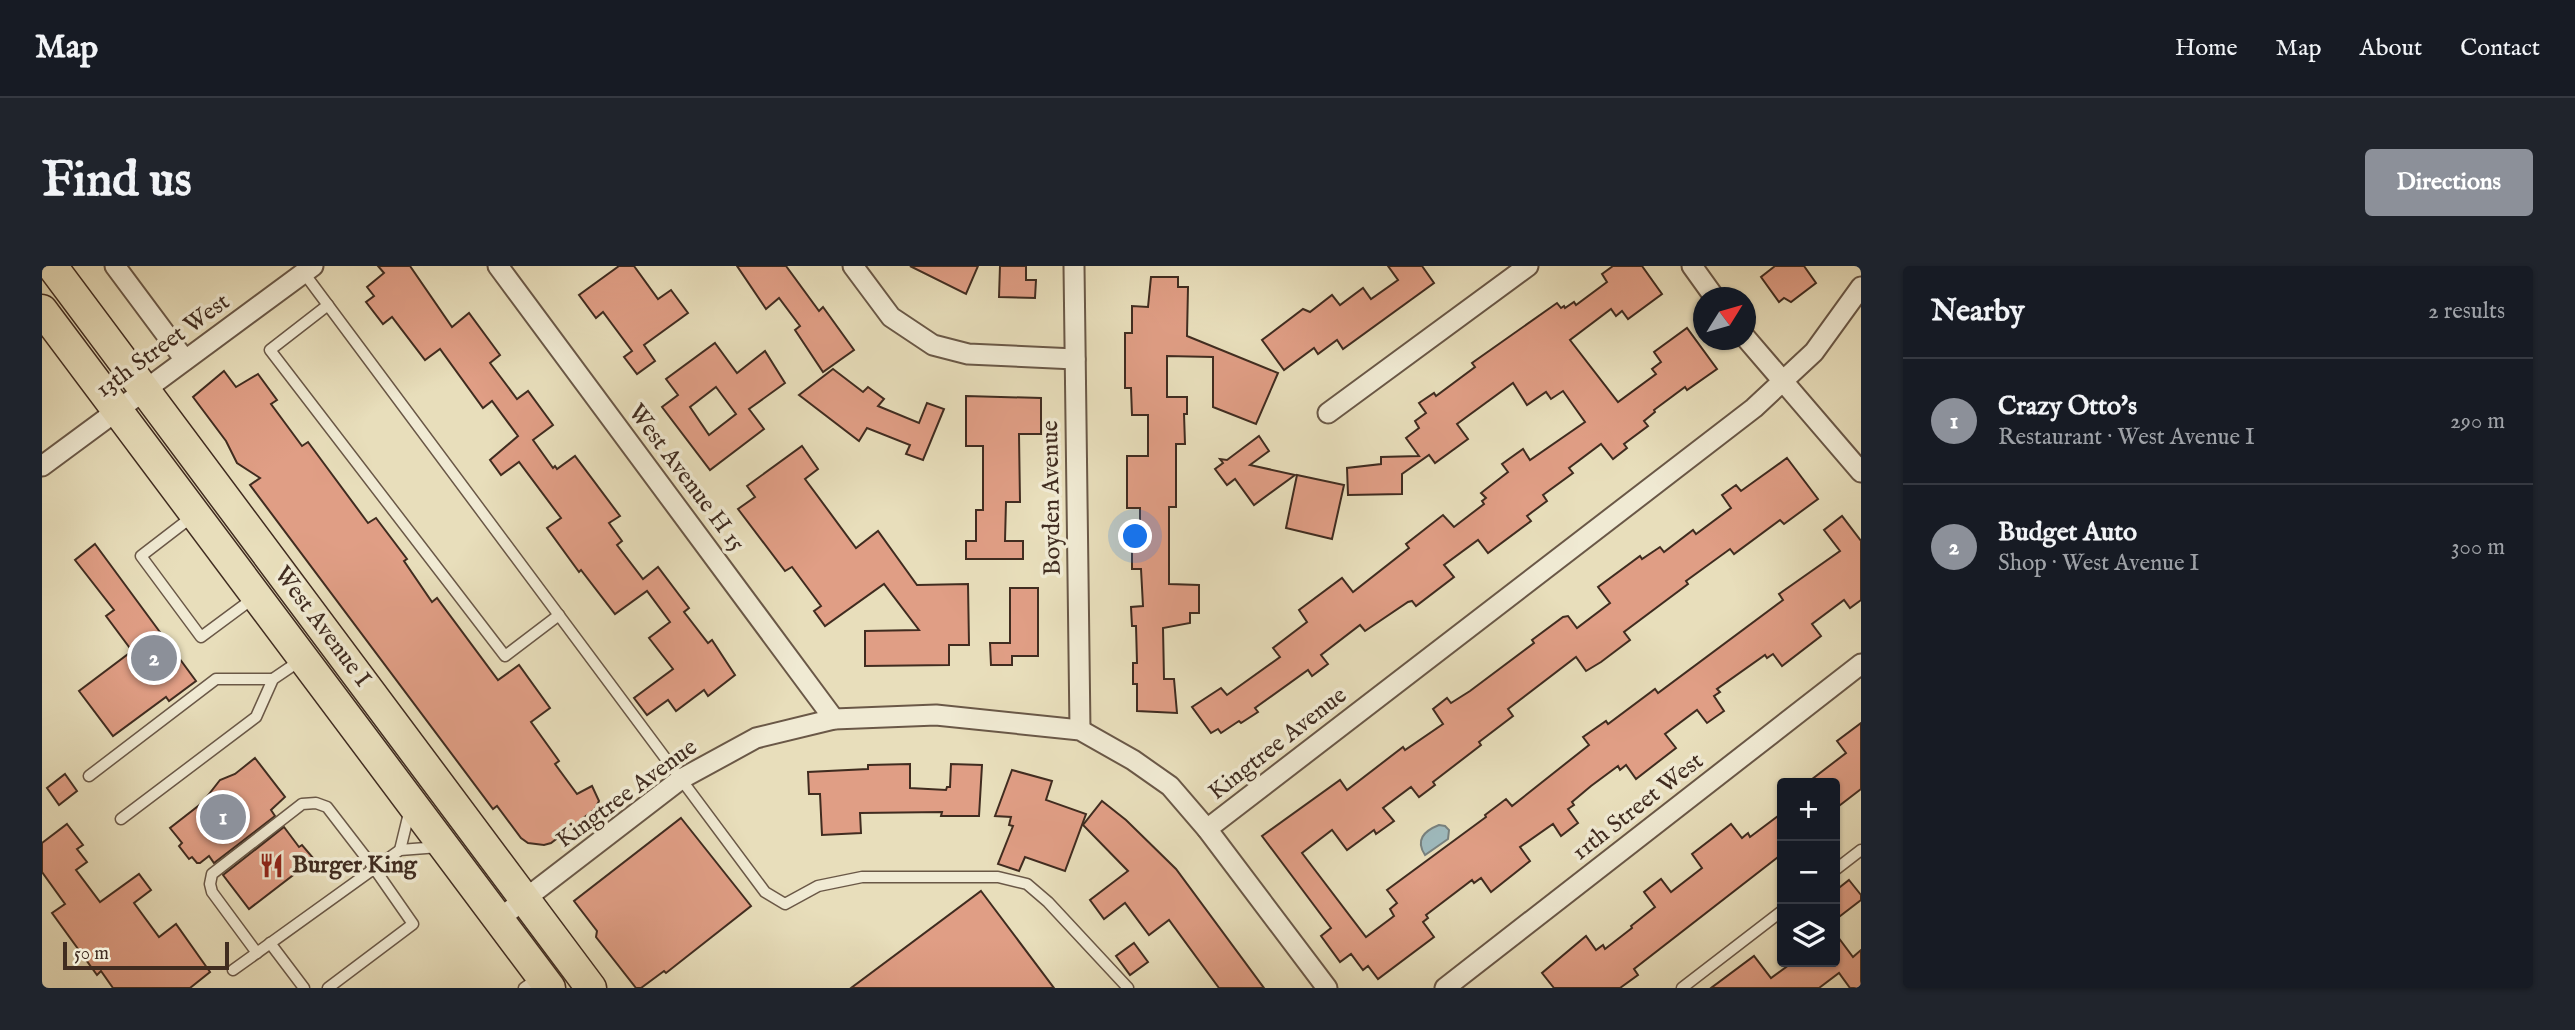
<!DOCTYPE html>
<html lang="en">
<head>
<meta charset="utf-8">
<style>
  :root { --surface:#171b24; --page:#20242c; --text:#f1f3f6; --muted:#9ea1a6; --line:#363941; --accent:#8c9099 }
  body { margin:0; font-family:"IM FELL English",serif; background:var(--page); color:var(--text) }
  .controls { position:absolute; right:21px; bottom:21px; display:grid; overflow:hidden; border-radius:7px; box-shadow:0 2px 5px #0004 }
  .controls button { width:63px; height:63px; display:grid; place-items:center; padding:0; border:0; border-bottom:2px solid var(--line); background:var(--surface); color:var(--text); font:35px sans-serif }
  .compass { position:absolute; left:1651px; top:21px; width:63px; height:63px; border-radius:50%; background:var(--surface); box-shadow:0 2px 5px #0004; rotate:53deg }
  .scale { position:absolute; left:21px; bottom:18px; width:166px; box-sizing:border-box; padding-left:7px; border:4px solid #402c20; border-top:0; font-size:19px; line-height:24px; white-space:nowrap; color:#402c20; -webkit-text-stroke:5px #f0ead3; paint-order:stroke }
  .you { position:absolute; left:1094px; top:271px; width:24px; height:24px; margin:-18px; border:5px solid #fff; border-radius:50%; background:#1a73e8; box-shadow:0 0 0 10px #1a73e833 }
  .badge { display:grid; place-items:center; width:46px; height:46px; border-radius:50%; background:var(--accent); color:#fff; font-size:23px; font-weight:700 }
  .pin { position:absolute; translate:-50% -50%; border:4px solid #fff; box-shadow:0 2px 7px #0006 }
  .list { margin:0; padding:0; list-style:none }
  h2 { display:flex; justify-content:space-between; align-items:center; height:91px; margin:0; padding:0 28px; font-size:30px }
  h2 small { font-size:23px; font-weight:400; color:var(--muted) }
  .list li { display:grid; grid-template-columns:46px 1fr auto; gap:21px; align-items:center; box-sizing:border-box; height:126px; padding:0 28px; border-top:2px solid var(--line) }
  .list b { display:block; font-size:26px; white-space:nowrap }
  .list p { margin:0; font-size:23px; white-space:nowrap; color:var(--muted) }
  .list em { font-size:23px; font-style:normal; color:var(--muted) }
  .icon { flex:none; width:38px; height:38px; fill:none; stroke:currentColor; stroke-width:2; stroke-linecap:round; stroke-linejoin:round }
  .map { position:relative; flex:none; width:1819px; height:722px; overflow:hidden; border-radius:7px }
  header { display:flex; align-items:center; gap:42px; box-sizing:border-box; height:98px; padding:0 35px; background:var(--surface); border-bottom:2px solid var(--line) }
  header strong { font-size:33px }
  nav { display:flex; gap:38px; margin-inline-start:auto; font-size:24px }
  .intro { display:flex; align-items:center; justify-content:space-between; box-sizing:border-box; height:168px; padding:0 42px }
  h1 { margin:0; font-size:49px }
  .button { padding:18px 32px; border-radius:7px; background:var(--accent); color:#fff; font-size:24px; font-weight:700 }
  main { display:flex; gap:42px; padding:0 42px }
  aside { flex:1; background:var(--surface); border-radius:7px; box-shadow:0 2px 5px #0004 }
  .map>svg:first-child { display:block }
  .water { fill:#9eb9bc; stroke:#78817e; stroke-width:2 }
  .building { fill:#e09e85; stroke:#402c20; stroke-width:2; fill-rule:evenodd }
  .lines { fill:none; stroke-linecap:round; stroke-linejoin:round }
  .lane-casing { stroke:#6a5847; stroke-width:13 }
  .street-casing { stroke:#6a5847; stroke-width:23 }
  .primary-casing { stroke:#402c20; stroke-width:33 }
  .lane { stroke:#f0ead3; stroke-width:10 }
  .street { stroke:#f0ead3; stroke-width:19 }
  .primary { stroke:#e8debb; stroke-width:30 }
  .labels { text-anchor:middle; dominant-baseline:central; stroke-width:7; stroke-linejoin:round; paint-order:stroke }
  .street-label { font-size:24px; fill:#402c20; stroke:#f0ead3 }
  .poi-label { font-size:24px; font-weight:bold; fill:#402c20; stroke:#f0ead3; text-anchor:start }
</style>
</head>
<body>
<header>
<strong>Map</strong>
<nav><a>Home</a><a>Map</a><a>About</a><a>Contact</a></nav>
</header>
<div class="intro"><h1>Find us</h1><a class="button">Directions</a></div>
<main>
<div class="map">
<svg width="1819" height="722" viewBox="0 0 1819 722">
  <rect width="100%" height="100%" fill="#e8debb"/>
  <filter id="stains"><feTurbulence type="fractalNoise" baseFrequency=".00286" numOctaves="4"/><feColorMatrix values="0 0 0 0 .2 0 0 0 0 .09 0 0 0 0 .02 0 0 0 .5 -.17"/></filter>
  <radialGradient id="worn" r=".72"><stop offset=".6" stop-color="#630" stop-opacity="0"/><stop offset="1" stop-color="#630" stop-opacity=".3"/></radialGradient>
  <path class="water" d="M1397,559l6,1 4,4 -1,9 -23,16c-10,-15 -1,-24 14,-30z"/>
  <g class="building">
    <polygon points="336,0 368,0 410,61 427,47 458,89 448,97 475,133 486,125 511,159 491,174 511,202 513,200 515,203 533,190 578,250 567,257 580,275 575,279 601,313 616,301 647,342 642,346 666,377 670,374 693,409 666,430 662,424 634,445 626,434 605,449 592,432 631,403 607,372 628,356 605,325 573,348 539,304 537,306 505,262 519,252 477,196 459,209 448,194 476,170 450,135 441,142 398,83 383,94 350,51 341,58 324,36 332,30 325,21 342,7"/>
    <polygon points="577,0 592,0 616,33 629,24 646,47 602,79 613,95 595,108 582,91 590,85 561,46 554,52 537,29"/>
    <polygon points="695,0 744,0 777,45 781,41 812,84 781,106 753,64 758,60 737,32 724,43"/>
    <polygon points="868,0 936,0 924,28"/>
    <polygon points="958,0 984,0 984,14 994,14 993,32 957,31"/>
    <polygon points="1346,0 1380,0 1392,17 1301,83 1295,74 1276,88 1272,82 1242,104 1220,74 1261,43 1268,46 1290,29 1298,39 1321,22 1329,33 1356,14"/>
    <polygon points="1571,0 1600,0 1620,28 1586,53 1580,45 1574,50 1569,43 1528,74 1576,136 1614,108 1610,103 1619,96 1612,86 1645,62 1675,103 1645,124 1643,121 1612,144 1613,146 1602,155 1606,160 1582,178 1585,182 1571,193 1559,178 1527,202 1531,207 1501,229 1505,235 1485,250 1489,255 1446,287 1436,274 1402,299 1412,311 1374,340 1370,335 1366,336 1323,365 1318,359 1279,389 1286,398 1270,410 1266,404 1213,442 1216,446 1199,457 1197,455 1179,467 1176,463 1169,467 1150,441 1179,422 1185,429 1238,391 1231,382 1265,356 1257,344 1300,312 1311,326 1367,282 1364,278 1401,249 1412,261 1442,238 1440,235 1444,232 1439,227 1466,206 1460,198 1481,183 1488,194 1543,156 1521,125 1509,133 1504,126 1485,139 1471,117 1415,158 1426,173 1393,197 1387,189 1360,208 1360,228 1306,229 1305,202 1339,198 1339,191 1377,190 1364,172 1377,162 1373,155 1384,147 1377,137 1392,127 1394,130 1433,101 1430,97 1515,37 1519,42 1522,40 1523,42 1532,36 1534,39 1565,16 1560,8"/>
    <polygon points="1733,0 1762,0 1774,17 1749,36 1742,32 1737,36 1719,11"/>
    <polygon points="1109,11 1136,11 1136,21 1146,21 1145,70 1236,107 1214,158 1171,141 1171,91 1125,90 1125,131 1145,131 1145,148 1142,148 1143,178 1134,178 1134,241 1127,241 1127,318 1157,319 1157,347 1148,347 1148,357 1121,362 1122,413 1132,413 1135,447 1095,445 1095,418 1091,418 1091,397 1095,397 1094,360 1090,360 1089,341 1101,340 1099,303 1090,303 1090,283 1098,283 1098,242 1085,242 1085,190 1106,190 1106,149 1090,149 1089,122 1083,122 1083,67 1090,67 1090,40 1106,41"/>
    <path d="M673,77l22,30 28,-22 20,32 -36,26 15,20 -54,41 -48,-63 16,-12 -12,-16zM674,121l20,27 -27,21 -19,-28z"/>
    <polygon points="791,103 821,126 826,121 842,133 836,140 877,157 885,137 902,143 881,194 864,188 868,179 825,162 817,175 757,129"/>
    <polygon points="182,105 194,121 216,108 235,134 229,138 260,180 266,176 326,257 334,252 365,293 362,295 390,336 395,332 456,414 477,399 508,442 489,456 517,495 513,498 535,528 550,520 557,535 553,543 509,577 502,579 486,577 479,572 455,540 451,543 208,219 218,212 195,197 184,175 151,131"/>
    <polygon points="924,130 999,132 999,168 977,168 978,236 964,236 963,275 981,275 981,293 924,293 924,275 934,275 934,244 941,244 941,180 924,180"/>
    <polygon points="1217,170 1227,185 1208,199 1253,209 1212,239 1193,213 1185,219 1173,203 1181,197 1178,193 1185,194"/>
    <polygon points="760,180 776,203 763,213 814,282 836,265 875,319 926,318 927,379 907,379 907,399 823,400 823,365 877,364 842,318 783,360 772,345 779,340 750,301 743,305 696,243 713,231 705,220"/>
    <polygon points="1745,192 1776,233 1742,258 1738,254 1692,288 1688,283 1644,315 1646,318 1582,366 1588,374 1559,396 1544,405 1534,391 1466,443 1471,450 1437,476 1439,479 1391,516 1393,519 1377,531 1369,521 1341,542 1352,555 1334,568 1332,564 1305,584 1290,564 1260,587 1324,671 1352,650 1348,643 1355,637 1345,624 1444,551 1443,549 1464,533 1470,540 1547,479 1541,471 1564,455 1566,458 1613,423 1616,427 1741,334 1737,328 1798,285 1782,264 1800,250 1819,275 1819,334 1808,342 1802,334 1770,358 1779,370 1740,400 1731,388 1725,392 1723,389 1675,423 1678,426 1672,430 1682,445 1665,457 1655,444 1623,468 1634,482 1594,513 1584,499 1578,504 1576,500 1549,520 1530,536 1532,539 1526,543 1536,557 1519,570 1511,558 1478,581 1488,595 1449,626 1439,612 1432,617 1430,614 1384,649 1386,652 1381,656 1392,671 1336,713 1326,700 1321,704 1309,688 1298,696 1279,670 1289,662 1220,570 1298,514 1305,524 1361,481 1363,484 1401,458 1391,443 1405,432 1409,437 1428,425 1492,377 1490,374 1521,351 1526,350 1535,362 1568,337 1556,321 1598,290 1600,293 1618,281 1622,286 1651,264 1654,268 1689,242 1680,229 1694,219 1699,225"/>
    <polygon points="1255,209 1302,219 1290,273 1244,262"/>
    <polygon points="53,278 154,415 127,435 124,431 71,470 37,425 90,385 64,350 72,344 33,294"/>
    <polygon points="968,322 996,322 996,390 970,390 970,399 949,399 948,377 968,377"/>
    <polygon points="1819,457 1819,523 1793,543 1793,517 1765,517 1804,487 1795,475"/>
    <polygon points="213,492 243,531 229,544 233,550 172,597 167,590 158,597 155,597 150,591 147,593 137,580 140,577 128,562 160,537 178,514 193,508"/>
    <polygon points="868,498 868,522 904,524 905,521 908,521 909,498 940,499 937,550 899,550 900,546 818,547 819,567 780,569 778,528 767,528 766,506 826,503 826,499"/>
    <polygon points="970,504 1010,515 1004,534 1044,548 1023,605 983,591 977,605 956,598 971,560 967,559 969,551 953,550"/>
    <polygon points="23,508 35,525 17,539 5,522"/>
    <polygon points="1060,535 1084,554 1134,603 1222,722 1177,722 1127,654 1107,669 1083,637 1062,653 1048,634 1086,605 1041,559"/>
    <polygon points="1740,547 1740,588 1592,703 1596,709 1578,722 1512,722 1500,707 1544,670 1554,684 1561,679 1563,683 1590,662 1589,660 1613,641 1602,626 1619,613 1629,626 1660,602 1650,588 1689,558 1700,572 1706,567 1708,571"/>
    <polygon points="639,552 709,640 624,707 622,705 599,722 594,722 554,671 555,665 532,635"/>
    <polygon points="25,558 41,579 35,583 45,596 34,604 58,636 97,608 109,624 92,637 117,671 134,658 168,706 148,722 71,722 59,705 55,709 10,647 23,638 0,606 0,577"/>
    <polygon points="242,561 257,581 260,579 272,593 207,643 181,609"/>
    <polygon points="1807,614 1819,629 1819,634 1793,654 1793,625"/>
    <polygon points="939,625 1012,722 809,722"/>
    <polygon points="1793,667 1811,691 1819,684 1819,722 1808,722 1797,707 1777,722 1669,722 1712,690 1729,712 1751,696 1793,696"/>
    <polygon points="1092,677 1106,696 1088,709 1074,690"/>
  </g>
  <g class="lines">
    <defs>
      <g id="lane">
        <polyline points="262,7 723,626 743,638 776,620 820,611 956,611 985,618 1006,636 1086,722"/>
        <polyline points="286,39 228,84 463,390 517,349"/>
        <polyline points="151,250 99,290 159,371 213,331"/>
        <polyline points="47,510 174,413 231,413"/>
        <polyline points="79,553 214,451 231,413 259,394"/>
        <polyline points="358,584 368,543"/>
        <polyline points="1793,604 1819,584"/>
        <polyline points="228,677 262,722"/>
        <polyline points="215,687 170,626 168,618 170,608 260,538 274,537 285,541 332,602 371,658 286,722"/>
        <polyline points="191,704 358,584 397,581"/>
        <polyline points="482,722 496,712"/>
        <polyline points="1640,722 1740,645"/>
      </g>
      <g id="street">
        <polyline points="73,0 143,94"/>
        <polyline points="456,0 792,453"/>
        <polyline points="811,0 849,51 891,79 926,88 1033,93"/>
        <polyline points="1032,0 1038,464"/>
        <polyline points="1650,0 1673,32"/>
        <polyline points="1703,71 1819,206"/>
        <polyline points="1286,147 1486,0"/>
        <polyline points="0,200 271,0"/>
        <polyline points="1165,563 1712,142 1772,86 1819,21"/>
        <polyline points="457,653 639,513 714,472 792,453 894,449 1038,464 1091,494 1128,520 1165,563 1285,722"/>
        <polyline points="1403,722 1819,398"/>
      </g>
      <g id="primary">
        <polyline points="10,0 549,722"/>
        <polyline points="0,44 508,722"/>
      </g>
    </defs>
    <use href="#lane" class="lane-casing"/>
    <use href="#street" class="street-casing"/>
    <use href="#primary" class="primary-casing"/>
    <use href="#lane" class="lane"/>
    <use href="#street" class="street"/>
    <use href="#primary" class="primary"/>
  </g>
  <defs>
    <symbol id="restaurant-bare" viewBox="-9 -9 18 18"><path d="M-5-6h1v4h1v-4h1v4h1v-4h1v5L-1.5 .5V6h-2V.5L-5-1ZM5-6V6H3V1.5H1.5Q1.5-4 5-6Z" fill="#8f2418" stroke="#f0ead3" stroke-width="2.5" paint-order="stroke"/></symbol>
  </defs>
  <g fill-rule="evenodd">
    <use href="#restaurant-bare" x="212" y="582" width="35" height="35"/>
  </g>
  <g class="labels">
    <g class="street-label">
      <text transform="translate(121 80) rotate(-36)">13th Street West</text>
      <text transform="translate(644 212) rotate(53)">West Avenue H 15</text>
      <text transform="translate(1010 232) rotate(-91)">Boyden Avenue</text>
      <text transform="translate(280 361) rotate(53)">West Avenue I</text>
      <text transform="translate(1236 478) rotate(-38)">Kingtree Avenue</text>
      <text transform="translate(585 528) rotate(-36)">Kingtree Avenue</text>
      <text transform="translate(1596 541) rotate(-38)">11th Street West</text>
    </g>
    <g class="poi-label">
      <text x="250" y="599">Burger King</text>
    </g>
  </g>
  <rect width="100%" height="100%" filter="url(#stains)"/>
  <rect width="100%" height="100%" fill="url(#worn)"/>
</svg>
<div class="controls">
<button>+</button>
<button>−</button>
<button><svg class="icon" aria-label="layers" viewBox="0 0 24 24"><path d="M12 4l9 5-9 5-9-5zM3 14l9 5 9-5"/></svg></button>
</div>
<svg class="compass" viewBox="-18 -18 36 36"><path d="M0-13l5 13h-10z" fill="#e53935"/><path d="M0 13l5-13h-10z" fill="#9ea1a6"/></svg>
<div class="scale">50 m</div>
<div class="you"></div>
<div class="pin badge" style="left:181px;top:551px">1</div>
<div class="pin badge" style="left:112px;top:392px">2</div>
</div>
<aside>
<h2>Nearby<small>2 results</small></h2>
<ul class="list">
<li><span class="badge">1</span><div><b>Crazy Otto's</b><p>Restaurant · West Avenue I</p></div><em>290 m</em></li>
<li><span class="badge">2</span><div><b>Budget Auto</b><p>Shop · West Avenue I</p></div><em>300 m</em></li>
</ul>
</aside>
</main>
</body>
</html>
